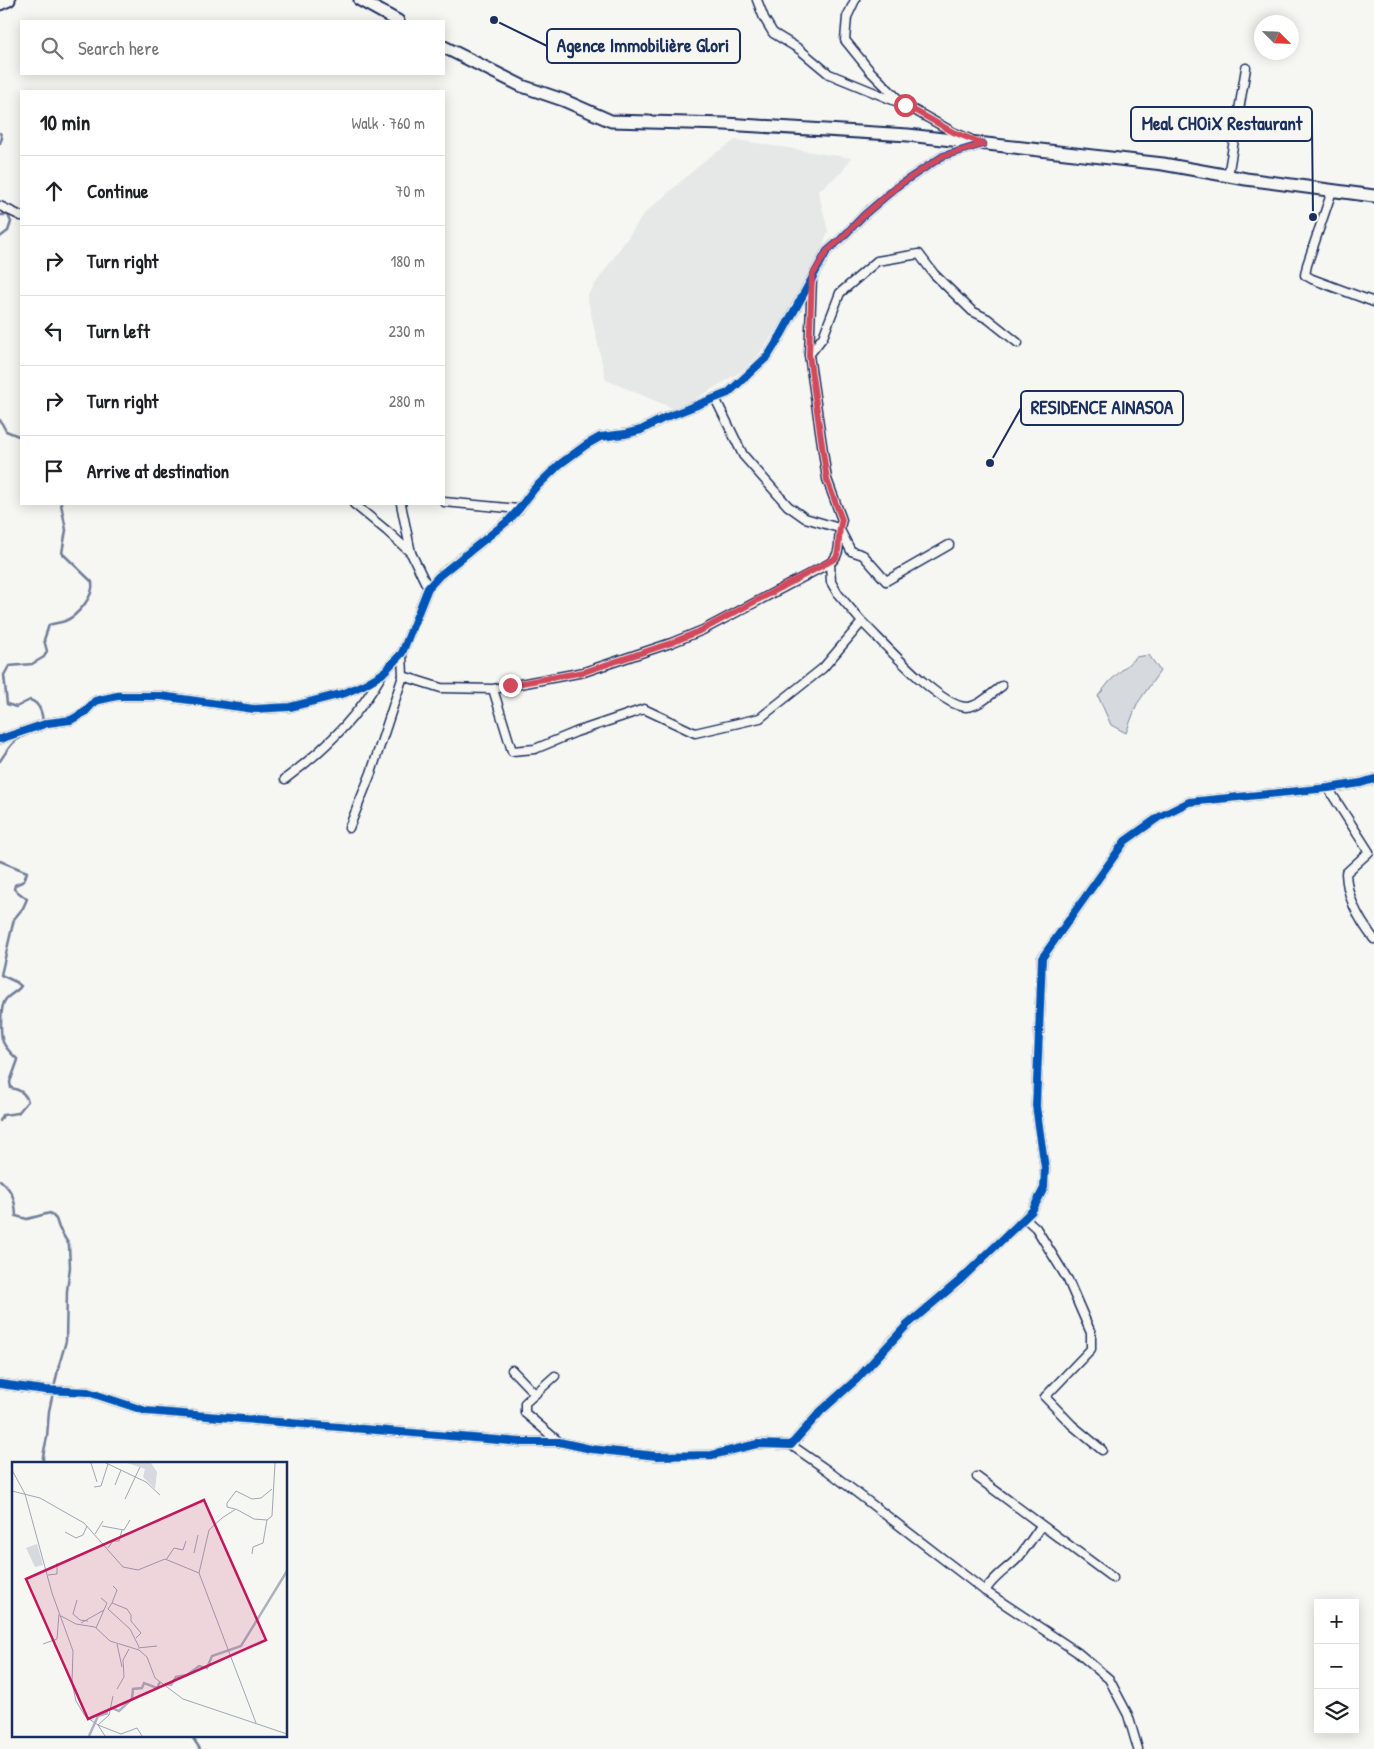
<!DOCTYPE html>
<html lang="en">
<head>
<meta charset="utf-8">
<style>
  :root { --surface:#fff; --page:#f6f6f6; --text:#202124; --muted:#757577; --line:#e0e0e0 }
  body { margin:0; font-family:"Patrick Hand",sans-serif; background:var(--page); color:var(--text) }
  .controls { position:absolute; right:15px; bottom:15px; display:grid; overflow:hidden; border-radius:0px; box-shadow:0 2px 12px #0003 }
  .controls button { width:45px; height:45px; display:grid; place-items:center; padding:0; border:0; border-bottom:1px solid var(--line); background:var(--surface); color:var(--text); font:25px sans-serif }
  .compass { position:absolute; left:1254px; top:15px; width:45px; height:45px; border-radius:50%; background:var(--surface); box-shadow:0 2px 12px #0003; rotate:114deg }
  .stop { position:absolute; width:15px; height:15px; margin:-11px; border:4px solid #d1495b; border-radius:50%; background:#fff }
  .stop.end { background:#d1495b; border-color:#fff; box-shadow:0 1px 5px #0008 }
  .list { margin:0; padding:0; list-style:none }
  h2 { display:flex; justify-content:space-between; align-items:center; height:65px; margin:0; padding:0 20px; font-size:21px }
  h2 small { font-size:16px; font-weight:400; color:var(--muted) }
  .list li { display:grid; grid-template-columns:32px 1fr auto; gap:15px; align-items:center; box-sizing:border-box; height:70px; padding:0 20px; border-top:1px solid var(--line) }
  .list b { display:block; font-size:19px; white-space:nowrap }
  .list em { font-size:16px; font-style:normal; color:var(--muted) }
  .icon { flex:none; width:28px; height:28px; fill:none; stroke:currentColor; stroke-width:2; stroke-linecap:round; stroke-linejoin:round }
  .map { position:relative; flex:none; width:1374px; height:1749px; overflow:hidden }
  .search { position:absolute; background:var(--surface); box-shadow:0 2px 12px #0003; left:20px; top:20px; width:425px; height:55px; display:flex; align-items:center; gap:12px; box-sizing:border-box; padding:0 18px; border-radius:0px; color:var(--muted); font-size:19px }
  .panel { position:absolute; background:var(--surface); box-shadow:0 2px 12px #0003; left:20px; top:90px; width:425px; height:415px; border-radius:0px }
  .map>svg:first-child { display:block }
  .built { fill:#e6e7e7 }
  .green { fill:#d6d9dd; stroke:#78849e }
  .lines { fill:none; stroke-linecap:round; stroke-linejoin:round }
  .stream { stroke:#717e99; stroke-width:2.5 }
  .minor-casing { stroke:#1b2f5e; stroke-width:11 }
  .primary-casing { stroke:#1b2f5e; stroke-width:15 }
  .minor { stroke:#f6f6f2; stroke-width:8 }
  .primary { stroke:#f6f6f2; stroke-width:11 }
  .cycleway-casing { stroke:#f6f6f2; stroke-width:11 }
  .cycleway { stroke:#0057b8; stroke-width:8 }
  .route { stroke:#d1495b; stroke-width:6 }
  .inset-river { fill:none; stroke:#abb2c0; stroke-width:2.5 }
  .inset-road { fill:none; stroke:#9ea6b7; stroke-width:1 }
  .view { fill:#c2185b; fill-opacity:0.15; stroke:#c2185b; stroke-width:2.5 }
  .inset-edge { fill:none; stroke:#1b2f5e; stroke-width:2.5 }
  .leader { fill:none; stroke:#1b2f5e; stroke-width:2 }
  .callout-dot { fill:#1b2f5e; stroke:#f6f6f2; stroke-width:2 }
  .callout { fill:#f6f6f2; stroke:#1b2f5e; stroke-width:2 }
  .callout-label { font-size:19px; text-anchor:middle; font-weight:bold; fill:#1b2f5e }
</style>
</head>
<body>
<div class="map">
<svg width="1374" height="1749" viewBox="0 0 1374 1749">
  <rect width="100%" height="100%" fill="#f6f6f2"/>
  <filter id="ink" filterUnits="userSpaceOnUse"><feTurbulence type="fractalNoise" baseFrequency=".02" numOctaves="2"/><feDisplacementMap in="SourceGraphic" scale="10" xChannelSelector="R" yChannelSelector="G"/><feConvolveMatrix kernelMatrix="1 2 1 2 8 2 1 2 1" color-interpolation-filters="sRGB"/></filter>
  <g filter="url(#ink)">
    <polygon class="built" points="736,140 851,158 842,172 818,191 828,231 819,256 777,329 757,357 742,371 677,410 606,380 587,296 644,214 709,157"/>
    <polygon class="green" points="1149,655 1160,671 1137,704 1126,733 1111,725 1098,696 1110,681 1136,657"/>
    <g class="lines">
      <g class="stream">
        <polyline points="0,133 2,138 0,143"/>
        <polyline points="0,215 8,215 11,222 8,231 0,237"/>
        <polyline points="0,420 6,431 21,437"/>
        <path d="M36,731l5,-1c4,-11 0,-27 -11,-30l-14,7 -9,-3 -3,-29 5,-9 23,-2 12,-7 3,-6 -3,-11 5,-15c5,-2 11,-2 16,-4 12,-5 30,-25 27,-39l-30,-29 4,-23 -5,-26"/>
        <path d="M0,761c10,-15 13,-22 31,-28"/>
        <path d="M0,861l27,11 -3,9 -9,4 -1,4 13,10 -4,9 -9,11 -13,56 15,7 5,4c-4,6 -11,8 -15,13 -6,6 -6,35 -3,43 3,7 10,13 15,18l-8,22 1,6c9,2 13,4 17,13l-10,12 -15,2 -3,6"/>
        <path d="M0,1180c13,11 15,19 16,36l11,3 23,-6 6,6 3,9 10,17 1,22 -3,24 -1,50 -7,24 -10,46 -2,26 -4,19v7"/>
        <polyline points="191,1735 200,1749"/>
      </g>
      <defs>
        <g id="minor">
          <polyline points="757,0 764,18 773,33 799,49 829,74 905,105 953,132 970,139"/>
          <polyline points="855,0 847,17 845,40 870,71 901,102"/>
          <polyline points="1228,176 1246,68"/>
          <polyline points="1332,191 1307,265 1305,275 1312,279 1374,302"/>
          <polyline points="0,206 21,216"/>
          <path d="M812,278l-3,77 18,124 15,41c-6,17 2,33 -12,43"/>
          <polyline points="809,355 823,337 840,293 877,261 919,254 934,274 972,311 988,319 1018,343"/>
          <polyline points="715,398 743,455 788,506 805,518 839,528 851,551 863,555 886,581 949,545"/>
          <polyline points="444,502 519,509"/>
          <polyline points="354,504 387,531 411,553 428,588"/>
          <polyline points="401,504 411,553"/>
          <path d="M862,622c21,20 77,84 104,85 13,0 26,-14 36,-21"/>
          <polyline points="403,676 441,688 493,689 584,672 671,643 703,630 830,563 831,582 838,594 862,622 823,668 760,718 695,733 644,709 576,732 535,749 512,751 493,689"/>
          <polyline points="0,739 48,723 71,720 85,712 95,701 117,696 161,696 254,709 290,707 345,693 365,684 382,674 402,653 428,588 439,576 509,520 519,509 534,489 560,464 586,445 600,437 625,434 641,430 664,418 728,393 768,356 781,335 827,251 840,240 864,215 899,185 943,156 980,145"/>
          <path d="M285,779c38,-28 73,-62 96,-103"/>
          <path d="M1328,788l41,64 -23,21c1,25 13,47 28,66"/>
          <polyline points="349,828 371,773 403,676 402,653"/>
          <polyline points="1025,1218 1036,1228 1068,1280 1091,1333 1091,1349 1045,1397 1072,1425 1102,1450"/>
          <polyline points="512,1370 535,1394"/>
          <polyline points="555,1376 525,1403 525,1413 559,1442"/>
          <polyline points="0,1384 45,1390 88,1392 146,1411 521,1442 559,1442 591,1449 657,1456 712,1455 757,1444 791,1445 821,1411 857,1379 907,1325 959,1281 1032,1211 1044,1188 1045,1168 1036,1106 1042,958 1125,841 1159,817 1189,802 1328,788 1361,783 1374,779"/>
          <polyline points="791,1445 827,1470 985,1591 1077,1652 1109,1679 1128,1715 1138,1749"/>
          <polyline points="977,1477 1113,1578"/>
          <path d="M985,1591c9,-15 20,-20 33,-33 8,-10 16,-22 23,-32"/>
        </g>
        <g id="primary">
          <polyline points="360,0 398,21"/>
          <polyline points="0,4 9,0"/>
          <polyline points="444,47 522,86 563,100 611,121 725,124 908,135 1163,164 1246,179 1374,196"/>
        </g>
      </defs>
      <use href="#minor" class="minor-casing"/>
      <use href="#primary" class="primary-casing"/>
      <use href="#minor" class="minor"/>
      <use href="#primary" class="primary"/>
      <defs>
        <g id="cycleway">
          <polyline points="0,739 48,723 71,720 85,712 95,701 117,696 161,696 254,709 290,707 345,693 365,684 382,674 402,653 428,588 439,576 509,520 519,509 534,489 560,464 586,445 600,437 625,434 641,430 664,418 728,393 768,356 781,335 827,251 840,240 864,215 899,185 943,156 983,144"/>
          <polyline points="0,1384 45,1390 88,1392 146,1411 521,1442 559,1442 591,1449 657,1456 712,1455 757,1444 791,1445 821,1411 857,1379 907,1325 959,1281 1032,1211 1044,1188 1045,1168 1036,1106 1042,958 1125,841 1159,817 1189,802 1328,788 1361,783 1374,779"/>
        </g>
      </defs>
      <use href="#cycleway" class="cycleway-casing"/>
      <use href="#cycleway" class="cycleway"/>
    </g>
  </g>
  <g class="lines" filter="url(#ink)">
    <path class="route" d="M510,685l74,-13 87,-29 31,-13 134,-72c5,-12 1,-25 6,-38l-15,-40 -18,-125 3,-79 15,-25 13,-11 24,-25 35,-30 44,-29 41,-12 -31,-12 -48,-27"/>
  </g>
  <g transform="translate(12 1462)">
    <rect width="275" height="275" fill="#f6f6f2"/>
    <path d="M115,1h24l6,9 -2,17 -12,-12 2,-8zM25,82l6,21 -8,2 -9,-19z" fill="#d6d9dd"/>
    <path class="inset-river" d="M153,222l6,1 5,-8 11,-2 12,-9 8,2 5,-12 29,-10 46,-75M100,246l7,3 13,-12 1,-10 9,-1 2,-5 13,5 3,-6M77,274l9,-20 10,-3"/>
    <path class="inset-road" d="M79,1l6,19M94,1l40,19 14,13M0,8l13,24 27,99 21,58 -1,32 4,18 9,15 13,9 23,9 16,-6 5,8M103,23l6,-15M82,25l7,-1 7,-22M0,29l28,7 44,25 39,44 15,3 27,-11 34,14 57,150M113,37l15,-32M223,47l-8,-2v-4l9,-12 16,8 9,-1 11,-9M90,64l22,4 6,-10M53,70l11,6 7,-3 4,-9M83,72l8,-13M96,86l5,-7h6l3,-11M182,91l4,-18M240,92l1,-7 10,-4 4,-23M154,98l8,-12 9,2 3,-9M187,111l10,-43 13,-12 14,-9 18,10 13,1 5,-4 3,-53M36,113l9,-1v-11M65,138l-4,14 7,6 8,1M100,141l5,-13 -4,-4M49,154l15,8 19,3 15,14 29,9 8,7 8,21 28,21 104,35M69,161l23,-13M84,166l11,-25 -6,-5M124,176l5,-5 -10,-12v-6l-4,-6 -15,-6 -4,6 22,20 9,18M31,182l14,-5 2,-25M105,182l5,23M126,186l19,-2M105,227l7,-12 -1,-17 6,-11M93,274l-7,-11 11,-10 4,-19"/>
    <path class="view" d="M192,38l62,140 -178,79 -62,-140z"/>
    <rect width="275" height="275" class="inset-edge"/>
  </g>
  <path class="leader" d="M494 20L547 46M1313 217L1312 124M990 463L1021 408"/>
  <g class="callout-dot">
    <circle cx="494" cy="20" r="5"/>
    <circle cx="1313" cy="217" r="5"/>
    <circle cx="990" cy="463" r="5"/>
  </g>
  <g class="callout">
    <rect x="547" y="29" width="193" height="34" rx="5"/>
    <rect x="1131" y="107" width="181" height="34" rx="5"/>
    <rect x="1021" y="391" width="162" height="34" rx="5"/>
  </g>
  <g class="callout-label">
    <text x="643" y="52">Agence Immobilière Glori</text>
    <text x="1222" y="130">Meal CHOiX Restaurant</text>
    <text x="1102" y="414">RESIDENCE AINASOA</text>
  </g>
</svg>
<div class="controls">
<button>+</button>
<button>−</button>
<button><svg class="icon" aria-label="layers" viewBox="0 0 24 24"><path d="M12 4l9 5-9 5-9-5zM3 14l9 5 9-5"/></svg></button>
</div>
<svg class="compass" viewBox="-18 -18 36 36"><path d="M0-13l5 13h-10z" fill="#e53935"/><path d="M0 13l5-13h-10z" fill="#757577"/></svg>
<div class="stop" style="left:905px;top:105px"></div>
<div class="stop end" style="left:510px;top:685px"></div>
<div class="search"><svg class="icon" aria-label="search" viewBox="0 0 24 24"><circle cx="10" cy="10" r="6"/><path d="M15 15l6 6"/></svg>Search here</div>
<section class="panel">
<h2>10 min<small>Walk · 760 m</small></h2>
<ul class="list">
<li><svg class="icon" aria-label="ahead" viewBox="0 0 24 24"><path d="M12 20V5M6 11l6-6 6 6"/></svg><div><b>Continue</b></div><em>70 m</em></li>
<li><svg class="icon" aria-label="right" viewBox="0 0 24 24"><path d="M7 20v-9h11M14 6l5 5-5 5"/></svg><div><b>Turn right</b></div><em>180 m</em></li>
<li><svg class="icon" aria-label="left" viewBox="0 0 24 24"><path d="M17 20v-9H6M10 6l-5 5 5 5"/></svg><div><b>Turn left</b></div><em>230 m</em></li>
<li><svg class="icon" aria-label="right" viewBox="0 0 24 24"><path d="M7 20v-9h11M14 6l5 5-5 5"/></svg><div><b>Turn right</b></div><em>280 m</em></li>
<li><svg class="icon" aria-label="arrive" viewBox="0 0 24 24"><path d="M6 21V4h12l-3 4 3 4H6"/></svg><div><b>Arrive at destination</b></div></li>
</ul>
</section>
</div>
</body>
</html>
